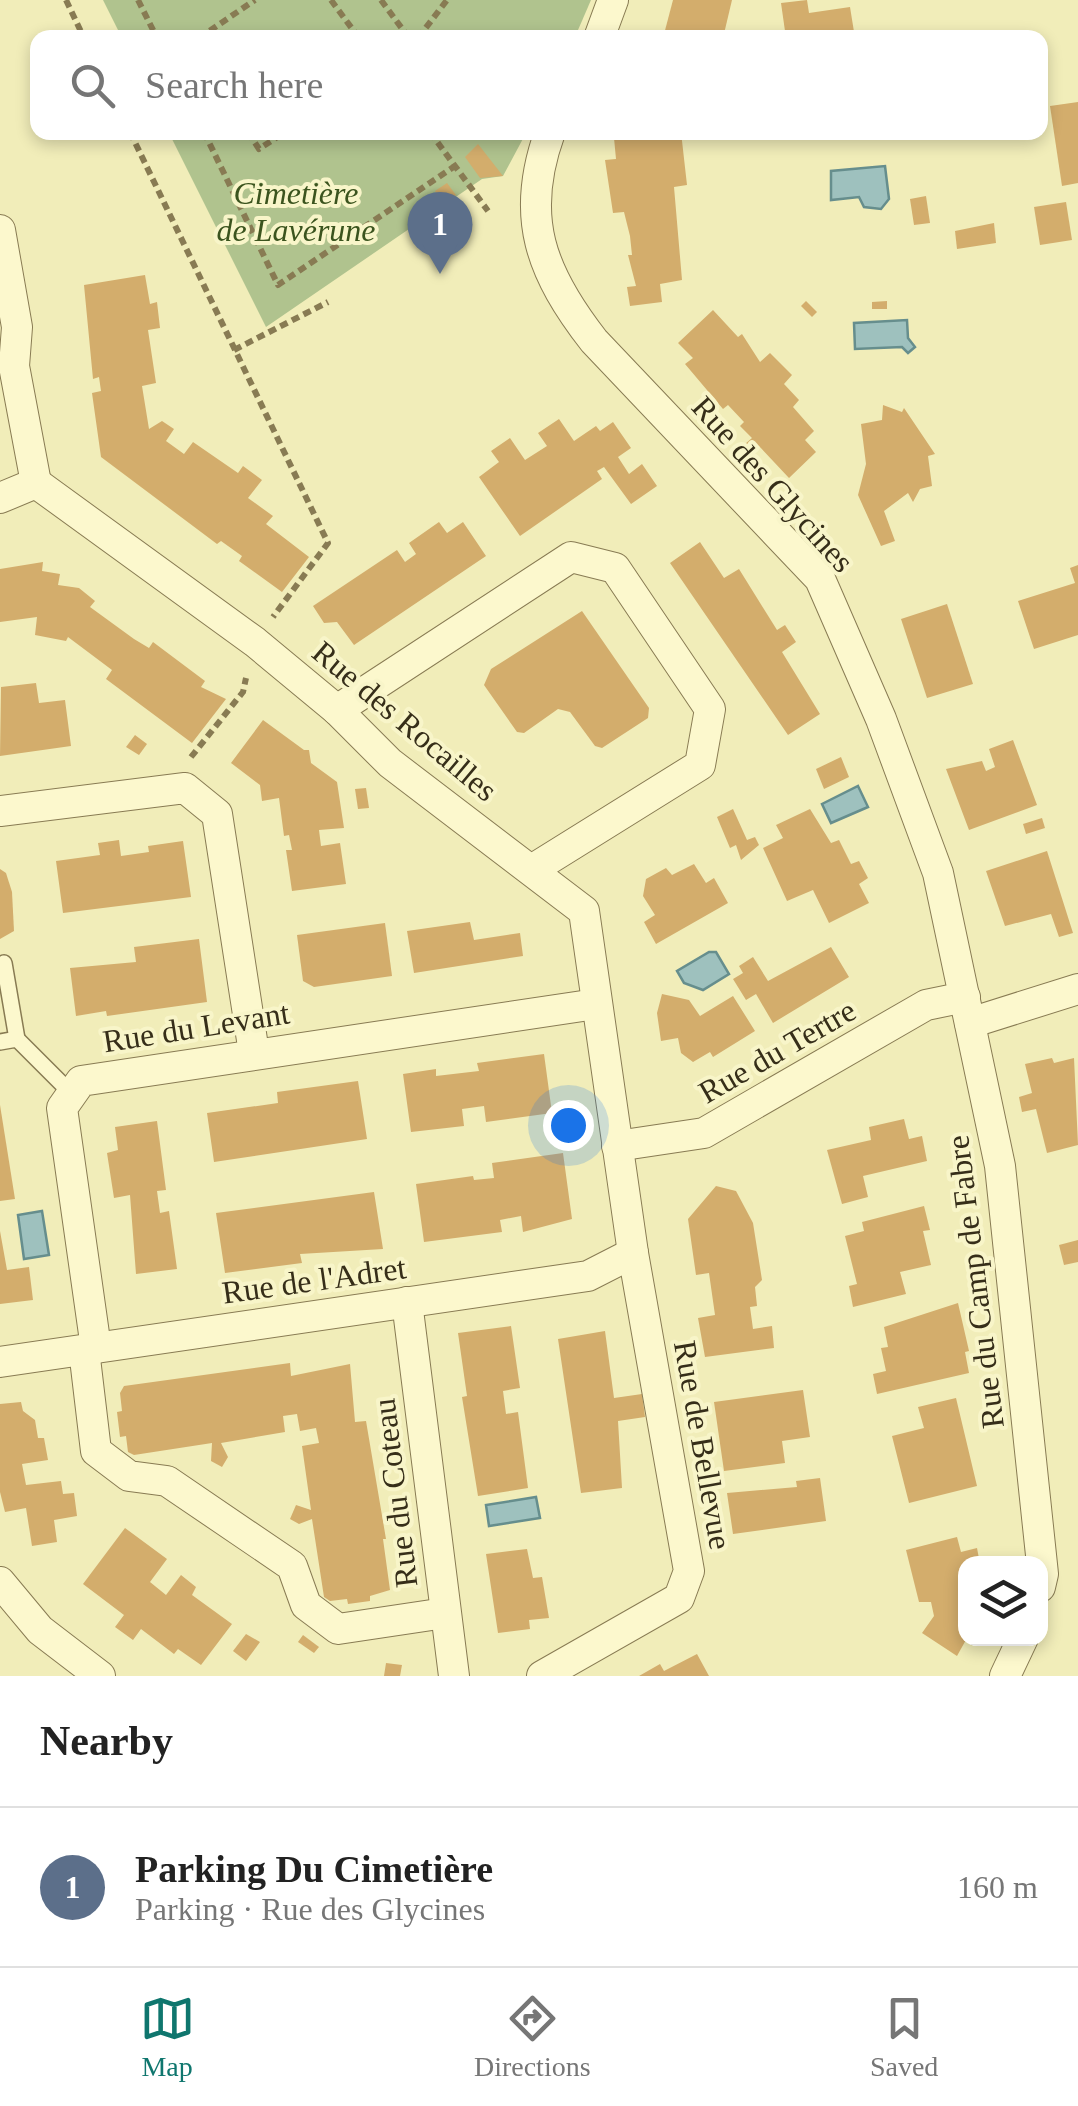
<!DOCTYPE html>
<html lang="en">
<head>
<meta charset="utf-8">
<style>
  :root { --surface:#fff; --page:#f6f6f6; --text:#222; --muted:#767676; --line:#e0e0e0; --accent:#0f766e }
  body { margin:0; font-family:"Times New Roman",serif; background:var(--page); color:var(--text) }
  .controls { position:absolute; right:30px; bottom:30px; display:grid; overflow:hidden; border-radius:20px; box-shadow:0 5px 15px #0003 }
  .controls button { width:90px; height:90px; display:grid; place-items:center; padding:0; border:0; border-bottom:2px solid var(--line); background:var(--surface); color:var(--text); font:50px sans-serif }
  .you { position:absolute; left:568px; top:1125px; width:35px; height:35px; margin:-25px; border:8px solid #fff; border-radius:50%; background:#1a73e8; box-shadow:0 0 0 15px #1a73e833 }
  .badge { display:grid; place-items:center; width:65px; height:65px; border-radius:50%; background:var(--accent); color:#fff; font-size:32px; font-weight:700 }
  .pin { position:absolute; translate:-50% -82px; filter:drop-shadow(0 2px 5px #0008) }
  .pin::after { content:''; position:absolute; top:52px; width:35px; height:30px; background:inherit; clip-path:polygon(0 0,100% 0,50% 100%) }
  .list { margin:0; padding:0; list-style:none }
  h2 { display:flex; justify-content:space-between; align-items:center; height:130px; margin:0; padding:0 40px; font-size:42px }
  h2 small { font-size:32px; font-weight:400; color:var(--muted) }
  .list li { display:grid; grid-template-columns:65px 1fr auto; gap:30px; align-items:center; box-sizing:border-box; height:160px; padding:0 40px; border-top:2px solid var(--line) }
  .list b { display:block; font-size:38px; white-space:nowrap }
  .list p { margin:0; font-size:32px; white-space:nowrap; color:var(--muted) }
  .list em { font-size:32px; font-style:normal; color:var(--muted) }
  .icon { flex:none; width:55px; height:55px; fill:none; stroke:currentColor; stroke-width:2; stroke-linecap:round; stroke-linejoin:round }
  .map { position:relative; flex:none; width:1078px; height:1676px; overflow:hidden }
  .search { position:absolute; background:var(--surface); box-shadow:0 5px 15px #0003; left:30px; right:30px; top:30px; height:110px; display:flex; align-items:center; gap:25px; box-sizing:border-box; padding:0 35px; border-radius:20px; color:var(--muted); font-size:38px }
  .sheet { height:290px; background:var(--surface) }
  nav { display:flex; justify-content:space-around; align-items:center; box-sizing:border-box; height:140px; border-top:2px solid var(--line); background:var(--surface); font-size:28px; color:var(--muted) }
  nav a { display:grid; justify-items:center; gap:5px }
  nav .on { color:var(--accent) }
  .map>svg:first-child { display:block }
  .cemetery { fill:#b0c38e }
  .water { fill:#9ec1be; stroke:#668e8d; stroke-width:2.5 }
  .building { fill:#d3ad6c }
  .lines { fill:none; stroke-linecap:round; stroke-linejoin:round }
  .lane-casing { stroke:#887b53; stroke-width:18 }
  .street-casing { stroke:#887b53; stroke-width:32 }
  .path { stroke:#887b53; stroke-width:6; stroke-dasharray:8 5; stroke-linecap:butt }
  .lane { stroke:#fcf8cd; stroke-width:15 }
  .street { stroke:#fcf8cd; stroke-width:30 }
  .labels { text-anchor:middle; dominant-baseline:central; stroke-width:8; stroke-linejoin:round; paint-order:stroke }
  .park-label { font-size:32px; font-style:italic; fill:#3b541e; stroke:#f8f5c9 }
  .street-label { font-size:32px; fill:#362e19; stroke:#f8f5c9 }
</style>
</head>
<body>
<div class="map">
<svg width="1078" height="1676" viewBox="0 0 1078 1676">
  <rect width="100%" height="100%" fill="#f1edb9"/>
  <g class="cemetery">
    <polygon points="103,0 591,0 575,37 122,38"/>
    <polygon points="169,133 526,133 503,176 482,179 266,327"/>
  </g>
  <g class="water">
    <polygon points="885,166 889,199 881,209 864,207 859,197 831,200 831,171"/>
    <polygon points="907,320 908,338 915,347 908,353 902,347 855,349 854,323"/>
    <polygon points="858,786 868,807 831,823 822,804"/>
    <polygon points="709,952 716,952 729,974 703,990 684,983 677,971"/>
    <polygon points="42,1211 49,1255 24,1259 18,1215"/>
    <polygon points="536,1497 540,1518 489,1526 486,1505"/>
  </g>
  <g class="building">
    <polygon points="673,0 732,0 723,38 663,38"/>
    <polygon points="807,0 809,13 850,7 855,38 786,38 781,3"/>
    <polygon points="1078,102 1078,183 1062,186 1050,106"/>
    <polygon points="658,132 681,132 687,185 674,187 682,280 660,284 662,302 630,306 627,287 636,286 628,255 632,255 630,236 624,212 613,213 605,160 616,159 614,138"/>
    <polygon points="478,144 503,176 480,178 465,157"/>
    <polygon points="447,183 456,195 443,204 435,191"/>
    <polygon points="926,196 930,223 914,225 910,199"/>
    <polygon points="1066,202 1072,240 1040,245 1034,207"/>
    <polygon points="994,223 996,243 957,249 955,231"/>
    <polygon points="145,275 150,304 157,302 160,328 148,330 156,383 142,386 149,429 162,421 174,429 166,441 184,454 193,442 238,473 243,466 262,480 248,498 273,516 266,524 309,557 282,592 239,561 242,556 221,541 217,544 101,457 92,393 101,391 99,377 93,379 84,285"/>
    <polygon points="806,301 817,312 812,317 801,306"/>
    <polygon points="887,301 887,309 872,309 872,302"/>
    <polygon points="713,310 738,337 742,334 760,362 770,353 792,375 784,384 799,400 793,407 814,431 805,440 816,452 789,478 759,446 752,451 745,444 752,438 740,426 744,422 728,405 723,409 685,364 693,358 678,343"/>
    <polygon points="883,405 902,412 904,408 935,454 928,456 932,486 920,489 913,502 908,493 884,511 895,541 881,546 858,495 866,464 861,424 882,420"/>
    <polygon points="559,419 574,441 596,426 600,431 613,422 631,448 618,457 629,474 642,464 657,486 631,504 604,467 597,471 602,479 520,536 479,477 499,462 491,451 510,438 525,460 547,446 538,433"/>
    <polygon points="439,522 447,533 463,522 486,556 354,645 337,622 324,623 313,606 397,550 405,562 416,554 409,543"/>
    <polygon points="700,542 724,578 739,569 777,630 785,625 796,642 782,652 820,714 788,735 670,563"/>
    <polygon points="43,562 42,571 60,574 58,585 79,588 95,601 90,607 134,639 149,648 153,642 205,681 201,687 226,699 192,743 106,679 112,670 68,637 66,641 35,635 37,617 0,622 0,569"/>
    <polygon points="1078,565 1078,635 1034,649 1018,601 1075,583 1070,568"/>
    <polygon points="947,604 973,684 927,698 901,619"/>
    <polygon points="582,611 649,708 648,718 602,748 595,746 570,712 558,709 524,733 517,732 484,685 491,669"/>
    <polygon points="36,683 39,703 65,700 71,746 0,756 1,687"/>
    <polygon points="263,720 304,750 309,750 311,763 337,782 344,828 319,830 321,846 340,843 346,884 292,891 286,850 292,850 289,835 284,836 279,798 262,801 260,785 231,763"/>
    <polygon points="135,735 147,744 139,755 126,747"/>
    <polygon points="1013,740 1037,805 969,830 946,769 982,761 986,771 995,767 989,749"/>
    <polygon points="841,757 849,777 824,789 816,769"/>
    <polygon points="366,788 369,808 358,809 355,789"/>
    <polygon points="733,809 747,840 755,837 759,845 741,860 736,845 730,848 717,817"/>
    <polygon points="810,809 831,843 839,840 851,864 859,861 868,878 859,884 869,903 829,923 813,890 787,901 763,848 783,838 776,825"/>
    <polygon points="1042,818 1045,828 1026,834 1023,824"/>
    <polygon points="119,840 121,856 149,852 148,846 183,841 191,897 63,913 56,861 100,855 98,843"/>
    <polygon points="1047,851 1073,933 1059,937 1051,914 1005,926 986,871"/>
    <polygon points="694,864 706,883 714,878 728,903 656,944 644,922 655,915 643,896 646,879 666,868 672,875"/>
    <polygon points="0,869 6,873 12,892 14,931 0,939"/>
    <polygon points="470,922 474,940 520,933 523,956 414,973 407,931"/>
    <polygon points="385,923 392,976 314,987 303,981 297,935"/>
    <polygon points="199,939 207,1002 107,1016 106,1011 76,1016 70,968 136,962 134,947"/>
    <polygon points="831,947 849,977 773,1023 756,994 746,1000 733,979 743,973 739,966 753,957 768,981"/>
    <polygon points="662,994 689,1000 700,1016 733,996 755,1031 713,1057 710,1052 693,1062 681,1053 678,1038 661,1041 657,1013"/>
    <polygon points="544,1054 552,1113 486,1122 484,1106 462,1109 464,1126 411,1132 403,1074 436,1069 436,1076 479,1071 477,1063"/>
    <polygon points="1052,1058 1054,1063 1074,1058 1078,1145 1047,1153 1036,1109 1022,1112 1019,1097 1032,1093 1025,1064"/>
    <polygon points="358,1081 367,1139 214,1162 207,1113 278,1103 277,1092"/>
    <polygon points="0,1105 15,1199 0,1201"/>
    <polygon points="904,1119 909,1139 922,1136 927,1161 863,1176 868,1197 842,1204 827,1150 871,1140 869,1127"/>
    <polygon points="157,1121 166,1190 157,1191 160,1213 169,1211 177,1269 136,1274 130,1195 114,1198 107,1153 118,1150 115,1127"/>
    <polygon points="563,1153 572,1219 523,1232 521,1216 500,1220 502,1232 424,1242 416,1184 473,1176 474,1180 494,1178 492,1163"/>
    <polygon points="716,1186 736,1191 753,1223 762,1280 755,1287 757,1306 750,1307 753,1329 772,1326 774,1348 705,1357 698,1318 715,1315 709,1273 696,1275 688,1219"/>
    <polygon points="374,1192 383,1249 300,1254 302,1263 225,1273 216,1213"/>
    <polygon points="924,1206 930,1230 923,1231 931,1265 900,1272 906,1294 853,1307 849,1286 857,1284 845,1236 864,1231 862,1222"/>
    <polygon points="0,1231 7,1270 29,1267 33,1300 0,1304"/>
    <polygon points="1078,1240 1078,1262 1064,1265 1059,1245"/>
    <polygon points="958,1303 969,1351 965,1352 969,1373 877,1394 873,1374 886,1371 881,1348 888,1347 884,1327"/>
    <polygon points="511,1326 520,1388 503,1391 506,1414 518,1412 528,1488 478,1496 462,1397 467,1396 458,1333"/>
    <polygon points="605,1331 614,1398 642,1394 645,1417 618,1421 622,1488 581,1493 558,1339"/>
    <polygon points="290,1363 291,1376 350,1364 355,1422 366,1421 386,1539 383,1539 390,1590 370,1596 370,1601 348,1604 347,1599 330,1601 324,1597 312,1519 299,1524 290,1519 296,1505 311,1510 302,1446 319,1443 316,1428 300,1431 297,1414 283,1416 285,1432 221,1443 228,1457 222,1467 211,1461 212,1443 134,1455 128,1452 126,1436 120,1437 117,1412 122,1411 120,1393 124,1386"/>
    <polygon points="803,1390 810,1437 782,1441 785,1463 724,1471 714,1402"/>
    <polygon points="956,1398 977,1486 909,1503 892,1436 924,1428 918,1407"/>
    <polygon points="21,1402 23,1411 35,1420 38,1438 44,1438 48,1460 22,1464 26,1485 61,1481 63,1494 74,1493 77,1516 54,1520 57,1542 32,1546 26,1508 5,1512 0,1492 0,1404"/>
    <polygon points="820,1478 826,1521 733,1534 727,1493 797,1487 796,1481"/>
    <polygon points="125,1528 167,1559 150,1582 166,1595 181,1575 196,1587 192,1595 232,1624 201,1665 178,1649 174,1654 141,1629 133,1640 115,1627 124,1615 83,1584"/>
    <polygon points="957,1537 961,1552 977,1548 980,1564 966,1564 962,1616 967,1638 957,1656 922,1633 934,1616 931,1602 919,1602 906,1550"/>
    <polygon points="527,1549 533,1578 542,1577 549,1618 529,1620 530,1629 498,1633 486,1554"/>
    <polygon points="246,1634 260,1642 246,1661 233,1651"/>
    <polygon points="303,1635 319,1647 314,1653 298,1642"/>
    <polygon points="697,1654 709,1676 639,1676 660,1664 664,1671"/>
    <polygon points="386,1663 402,1665 400,1676 384,1676"/>
  </g>
  <g class="lines">
    <defs>
      <g id="lane">
        <polyline points="4,963 17,1039"/>
        <polyline points="0,1042 17,1039 70,1092"/>
      </g>
      <g id="street">
        <polyline points="599,38 613,0"/>
        <path d="M550,132c-31,85 -9,141 44,209l226,238 61,140 57,154 62,293 43,408 -3,13"/>
        <polyline points="0,230 17,327 14,366 36,483"/>
        <polyline points="36,483 255,642 337,710 390,763 584,911 633,1253 689,1571 679,1598 542,1676"/>
        <polyline points="0,498 36,483"/>
        <polyline points="337,710 571,557 615,568 710,709 700,765 533,869"/>
        <polyline points="0,811 185,788 217,814 254,1053"/>
        <polyline points="970,1023 1078,989"/>
        <polyline points="617,1146 704,1133 926,1005 965,997"/>
        <polyline points="407,1302 454,1676"/>
        <polyline points="96,1348 62,1108 81,1081 596,1004"/>
        <polyline points="84,1350 96,1451 129,1476 167,1481 292,1566 306,1605 338,1629 445,1613"/>
        <polyline points="0,1362 588,1276 633,1253"/>
        <polyline points="0,1582 40,1630 100,1676"/>
        <polyline points="1005,1676 1023,1638"/>
      </g>
    </defs>
    <use href="#lane" class="lane-casing"/>
    <use href="#street" class="street-casing"/>
    <g class="path">
      <polyline points="66,0 84,38"/>
      <polyline points="138,0 157,38"/>
      <polyline points="331,0 359,38"/>
      <polyline points="381,0 409,38"/>
      <polyline points="199,38 255,0"/>
      <polyline points="418,38 447,0"/>
      <polyline points="130,132 328,543 273,617"/>
      <polyline points="204,132 278,285 455,166"/>
      <polyline points="248,132 259,149 285,132"/>
      <polyline points="430,132 488,211"/>
      <polyline points="234,350 328,302"/>
      <polyline points="191,757 243,692 246,678"/>
    </g>
    <use href="#lane" class="lane"/>
    <use href="#street" class="street"/>
  </g>
  <g class="labels">
    <g class="park-label">
      <text x="296" y="193">Cimetière<tspan x="296" dy="37">de Lavérune</tspan></text>
    </g>
    <g class="street-label">
      <text transform="translate(773 484) rotate(48)">Rue des Glycines</text>
      <text transform="translate(405 721) rotate(40)">Rue des Rocailles</text>
      <text transform="translate(196 1027) rotate(-9)">Rue du Levant</text>
      <text transform="translate(777 1051) rotate(-30)">Rue du Tertre</text>
      <text transform="translate(314 1280) rotate(-8)">Rue de l'Adret</text>
      <text transform="translate(975 1282) rotate(-97)">Rue du Camp de Fabre</text>
      <text transform="translate(703 1445) rotate(80)">Rue de Bellevue</text>
      <text transform="translate(395 1493) rotate(-97)">Rue du Coteau</text>
    </g>
  </g>
</svg>
<div class="controls">
<button><svg class="icon" aria-label="layers" viewBox="0 0 24 24"><path d="M12 4l9 5-9 5-9-5zM3 14l9 5 9-5"/></svg></button>
</div>
<div class="you"></div>
<div class="pin badge" style="left:440px;top:274px;background:#5c6f8a">1</div>
<div class="search"><svg class="icon" aria-label="search" viewBox="0 0 24 24"><circle cx="10" cy="10" r="6"/><path d="M15 15l6 6"/></svg>Search here</div>
</div>
<section class="sheet">
<h2>Nearby<small></small></h2>
<ul class="list">
<li><span class="badge" style="background:#5c6f8a">1</span><div><b>Parking Du Cimetière</b><p>Parking · Rue des Glycines</p></div><em>160 m</em></li>
</ul>
</section>
<nav>
<a class="on"><svg class="icon" aria-label="map" viewBox="0 0 24 24"><path d="M3 6l6-2 6 2 6-2v14l-6 2-6-2-6 2zM9 4v14M15 6v14"/></svg>Map</a>
<a><svg class="icon" aria-label="directions" viewBox="0 0 24 24"><path d="M12 3l9 9-9 9-9-9zM9 14v-3h6M13 9l2 2-2 2"/></svg>Directions</a>
<a><svg class="icon" aria-label="saved" viewBox="0 0 24 24"><path d="M7 4h10v16l-5-4-5 4z"/></svg>Saved</a>
</nav>
</body>
</html>
